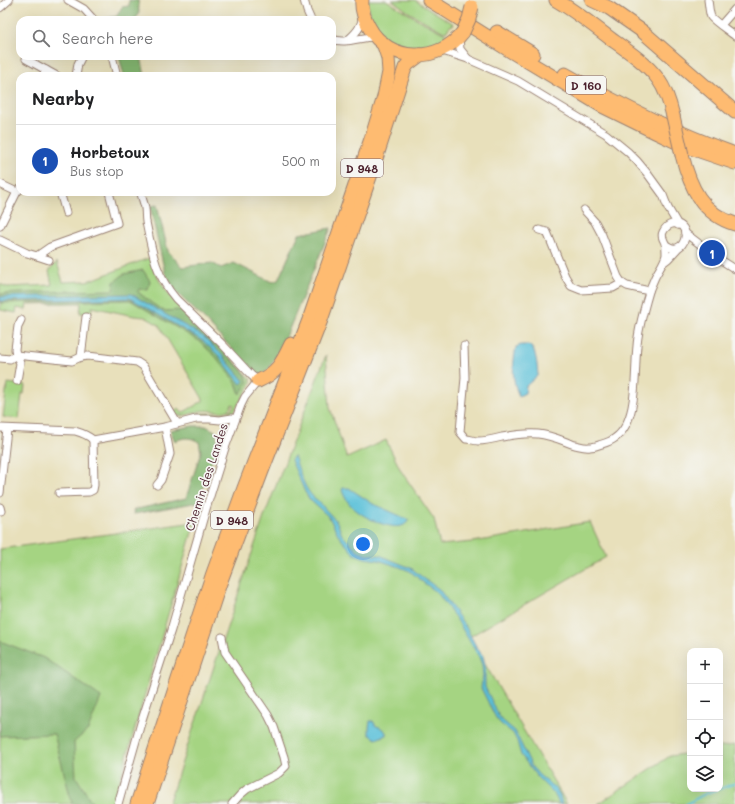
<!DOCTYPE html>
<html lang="en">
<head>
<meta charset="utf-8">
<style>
  :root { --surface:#fff; --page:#f6f6f6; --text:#202124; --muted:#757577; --line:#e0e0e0; --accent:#c8321e }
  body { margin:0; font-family:Mali,sans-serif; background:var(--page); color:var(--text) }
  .controls { position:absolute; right:12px; bottom:12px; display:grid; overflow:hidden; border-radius:8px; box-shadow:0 4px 16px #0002 }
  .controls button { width:36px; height:36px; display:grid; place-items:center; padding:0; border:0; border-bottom:1px solid var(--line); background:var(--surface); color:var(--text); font:20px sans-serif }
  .you { position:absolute; left:363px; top:544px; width:14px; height:14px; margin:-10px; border:3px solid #fff; border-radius:50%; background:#1a73e8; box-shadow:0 0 0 6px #1a73e833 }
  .badge { display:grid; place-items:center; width:26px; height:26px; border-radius:50%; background:var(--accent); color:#fff; font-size:13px; font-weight:700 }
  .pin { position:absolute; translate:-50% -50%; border:2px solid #fff; box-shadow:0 1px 4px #0006 }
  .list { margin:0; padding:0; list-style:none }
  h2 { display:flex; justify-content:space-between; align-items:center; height:52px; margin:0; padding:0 16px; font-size:17px }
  h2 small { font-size:13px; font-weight:400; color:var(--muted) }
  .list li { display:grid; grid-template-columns:26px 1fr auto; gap:12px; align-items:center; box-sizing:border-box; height:72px; padding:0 16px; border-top:1px solid var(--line) }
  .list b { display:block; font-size:15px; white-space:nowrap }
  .list p { margin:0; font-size:13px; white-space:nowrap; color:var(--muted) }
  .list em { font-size:13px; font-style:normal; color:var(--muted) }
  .icon { flex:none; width:22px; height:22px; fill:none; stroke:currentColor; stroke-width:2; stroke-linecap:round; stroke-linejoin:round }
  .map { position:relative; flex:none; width:735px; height:804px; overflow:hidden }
  .search { position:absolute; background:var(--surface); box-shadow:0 4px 16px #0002; left:16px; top:16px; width:320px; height:44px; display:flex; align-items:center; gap:10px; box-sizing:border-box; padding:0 14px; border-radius:12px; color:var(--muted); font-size:15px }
  .panel { position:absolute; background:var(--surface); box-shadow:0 4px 16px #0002; left:16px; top:72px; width:320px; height:124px; border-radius:12px }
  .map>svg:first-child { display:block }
  .green { fill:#a5d482; stroke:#787a56 }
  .forest { fill:#84b670; stroke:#676a4e }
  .water { fill:#5bc1d9; stroke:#527082 }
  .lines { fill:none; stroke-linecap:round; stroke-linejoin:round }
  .stream { stroke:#5bc1d9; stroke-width:2 }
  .street-casing { stroke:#998073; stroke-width:9 }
  .highway-casing { stroke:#998073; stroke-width:15 }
  .street { stroke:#fff; stroke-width:7 }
  .highway { stroke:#febb71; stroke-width:13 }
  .highway-bridge-casing { stroke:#998073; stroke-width:15; stroke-linecap:butt }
  .highway-bridge { stroke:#febb71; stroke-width:13 }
  .labels { text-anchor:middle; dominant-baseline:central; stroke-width:3.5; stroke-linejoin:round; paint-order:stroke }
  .shield { fill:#f6f6f2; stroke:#7e6067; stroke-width:1 }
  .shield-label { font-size:11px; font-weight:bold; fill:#4a1f2b }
  .street-label { font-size:12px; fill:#4a1f2b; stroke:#f6f6f2 }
</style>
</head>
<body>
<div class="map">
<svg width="735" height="804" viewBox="0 0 735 804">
  <rect width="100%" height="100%" fill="#f6f6f2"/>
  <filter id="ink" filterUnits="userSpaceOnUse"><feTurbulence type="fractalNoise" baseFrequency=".025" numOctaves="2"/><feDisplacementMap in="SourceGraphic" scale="8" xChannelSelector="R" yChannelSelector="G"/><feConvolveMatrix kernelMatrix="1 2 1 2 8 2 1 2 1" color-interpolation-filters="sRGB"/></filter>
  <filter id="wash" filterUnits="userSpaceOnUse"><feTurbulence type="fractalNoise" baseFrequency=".012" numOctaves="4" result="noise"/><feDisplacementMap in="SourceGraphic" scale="16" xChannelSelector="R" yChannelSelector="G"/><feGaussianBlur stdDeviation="0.9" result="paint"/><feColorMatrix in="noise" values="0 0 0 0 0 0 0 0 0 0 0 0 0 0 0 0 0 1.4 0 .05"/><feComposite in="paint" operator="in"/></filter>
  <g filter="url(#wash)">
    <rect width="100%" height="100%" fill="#e8e0bb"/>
    <g class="green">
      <polygon points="367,0 386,0 419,20 451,37 433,47 416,50 400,48 384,38 371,21"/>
      <polygon points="392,0 415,0 454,24 449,27 447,31 444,32 410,13"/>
      <path d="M149,258l10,22 11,16 39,38 42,45v5l-11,17 -7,13 -6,3 -30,-1 -1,-2c12,-2 24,2 34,-2l4,-7 -2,-1 -3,6c-11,4 -17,-1 -29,1 -8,2 -14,5 -22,5l-4,-4 5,-3 3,4 21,-12v-2l-44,-74 -14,-8 -11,-1 -42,-9 -1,7 -11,-1 1,-10 -54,1 -1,6 -9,-2 -1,5 -16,-3v-26l7,3 45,-2 -3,-14 8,-9 6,20 23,-1 8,-2z"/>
      <polygon points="326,355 330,408 347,458 386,440 401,471 434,519 440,545 473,542 590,522 606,557 469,637 567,804 168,804 264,517"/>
      <polygon points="7,383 25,385 24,394 22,394 19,419 3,417"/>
      <polygon points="195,522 113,804 0,804 0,549"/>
      <polygon points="735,745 735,804 598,804 670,756 690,753 690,789 720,789 720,747"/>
    </g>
    <g class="forest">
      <polygon points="129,0 138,0 139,12 135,20 104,20 103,19 117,16 122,7 129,6"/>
      <polygon points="119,56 141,56 145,76 124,76"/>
      <polygon points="157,205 168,251 182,267 212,263 221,268 234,263 272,282 278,280 299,234 331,228 283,344 269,369 262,375 254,373 207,322 175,291 165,273 150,206"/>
      <polygon points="143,270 150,281 148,290 139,289 138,292 153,304 164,311 180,310 214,341 246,375 248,383 240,394 236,383 216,357 199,341 130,300 0,303 0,294 67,291 113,290 114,282 124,274"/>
      <path d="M193,426h13l9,5 3,10 -19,61 -65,12 -1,-4 53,-12 15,-46 -2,-10c-8,-5 -15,-5 -24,-1l-5,-11z"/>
      <polygon points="0,641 44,658 101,697 88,730 74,742 76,777 93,804 72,804 54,734 0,736"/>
    </g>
    <g class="water">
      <polygon points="131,294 204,337 221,354 244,381 241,384 219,356 203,341 130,298 0,301 0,297"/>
      <path d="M521,345c3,0 5,0 7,0 9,3 9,22 10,30l-12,11 -1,7 -6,3c-8,-16 -6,-33 -3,-49z"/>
      <path d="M294,456c5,13 11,37 23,44l20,22 5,13 11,11 4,5 9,4h13l32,13 15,12 13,9 27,38 11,21 6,8 2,8v23l14,29 4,5 12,10 17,36 7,8 17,14 4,6 2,9h-3l-3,-7 -4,-5 -15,-15 -16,-22 -4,-14 -4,-8 -12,-9 -5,-6 -15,-30 2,-12 -1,-11 -3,-8 -22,-37 -20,-28 -13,-9 -14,-12 -13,-5 -19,-6 -13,-2 -11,-4 -4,-5 -10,-11 -11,-21 -19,-17 -5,-8 -14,-32z"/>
      <path d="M343,488h6l24,16 14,6 22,10c-2,2 -3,4 -5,5 -12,6 -39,-7 -48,-15 -7,-5 -12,-13 -14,-20z"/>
      <polygon points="370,721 373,721 376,726 380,727 386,732 386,735 376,739 369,734 369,727"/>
    </g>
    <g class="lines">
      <g class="stream">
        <polyline points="720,789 735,783"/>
        <polyline points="686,804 707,793 719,789"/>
      </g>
    </g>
  </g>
  <g filter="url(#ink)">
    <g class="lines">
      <defs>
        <g id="street">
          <polyline points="68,0 84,9 94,20"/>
          <polyline points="304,0 307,11 311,20"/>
          <path d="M708,0c1,6 1,12 3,17 4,5 18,14 24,19"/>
          <polyline points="0,8 9,0"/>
          <polyline points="721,25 735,9"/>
          <polyline points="459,37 460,49 468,59"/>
          <path d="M332,39c14,6 29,-3 44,-2"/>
          <path d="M349,39c8,-7 12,-12 14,-23"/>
          <polyline points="439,50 468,59 518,81 606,134 628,152 637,161 647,173 663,195 668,208 678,225"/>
          <polyline points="112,56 117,76"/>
          <polyline points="26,59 46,70"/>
          <polyline points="43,76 46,70 57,76"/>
          <polyline points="76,76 78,64 82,56"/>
          <polyline points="0,184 17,192"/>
          <polyline points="60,192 66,213"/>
          <polyline points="584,210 595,222 602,235 618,277 622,283"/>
          <polyline points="0,226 17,192 20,189"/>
          <polyline points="539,230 547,232 565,276 571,286 581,290 613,288 622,283 627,286 649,291"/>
          <polyline points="685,233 721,260 735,269"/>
          <polyline points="0,240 27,253 37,256 50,247 117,223 109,192"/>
          <polyline points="37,256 49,260"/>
          <polyline points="664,262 668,259 679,247"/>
          <path d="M464,346l1,32 -4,42 -1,12 6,7c4,0 8,2 12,2 8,0 16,-2 24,-4 11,-2 24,-4 36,-3 13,1 25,7 37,11 5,1 10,3 15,2 3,0 6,-1 9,-2 6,-2 11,-3 16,-7 24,-17 19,-66 22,-92 1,-15 5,-29 9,-44 2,-9 5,-17 9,-25 4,-8 9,-14 11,-22 0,-4 0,-9 -1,-12 -2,-4 -4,-7 -2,-11 2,-4 5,-7 9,-8 23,-3 13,37 -7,20"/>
          <polyline points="81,357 86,317"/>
          <polyline points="0,358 10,359 16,355 72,361 81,357 88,356 137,362 143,366 177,423"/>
          <polyline points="17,381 20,363 16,355 15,349 18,326 21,320"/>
          <path d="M0,428l75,3c7,2 13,4 18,9l72,-13 31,-8h14l10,1 12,-2 3,1"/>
          <polyline points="157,485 161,480 170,454 165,427"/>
          <polyline points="0,493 7,429"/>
          <polyline points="59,493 89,492 93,490 94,485 93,440"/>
          <polyline points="0,507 1,511"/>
          <polyline points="222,637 225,652 268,715 274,727 284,757 286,766 279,773 247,789 240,795 232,804"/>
          <path d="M118,804l23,-81 30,-93 35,-121 19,-61 16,-43 4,-8 13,-16 -7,-6 -28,-30 -47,-46c-20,-23 -24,-47 -30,-77 -1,-6 0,-13 -2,-18 -1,-4 -3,-8 -3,-12"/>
        </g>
        <g id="highway">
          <path d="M362,0c-1,10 2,18 7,27 19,36 70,37 94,5"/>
          <polyline points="429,0 512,52 602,106 655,132 685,146 735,163"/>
          <path d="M556,0c19,11 37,25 55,39 17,12 35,24 47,40 8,11 12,24 15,37"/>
          <polyline points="592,0 609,8 642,31 735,112"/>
          <polyline points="497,32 533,54"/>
          <path d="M565,74c54,31 111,59 170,80"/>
          <path d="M682,155c8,32 20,59 53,69"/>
          <path d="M258,381c19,-8 24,-18 33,-37"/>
          <polyline points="137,804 212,576 244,488 309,320 373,133 384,97 389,72 388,58 383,43"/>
          <polyline points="147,804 220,583 262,471 321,320 373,168 405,68 408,64 420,55"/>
        </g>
      </defs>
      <use href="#street" class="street-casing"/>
      <use href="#highway" class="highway-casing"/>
      <use href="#street" class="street"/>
      <use href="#highway" class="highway"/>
      <defs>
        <g id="highway-bridge">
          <polyline points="463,32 469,19 472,7"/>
          <polyline points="673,116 682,155"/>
        </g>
      </defs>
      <use href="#highway-bridge" class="highway-bridge-casing"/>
      <use href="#highway-bridge" class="highway-bridge"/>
    </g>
  </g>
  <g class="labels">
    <g class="shield">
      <rect x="566" y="76" width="40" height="18" rx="3"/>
      <rect x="341" y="159" width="42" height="18" rx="3"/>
      <rect x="211" y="511" width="42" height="18" rx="3"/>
    </g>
    <g class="shield-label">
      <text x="586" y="85">D 160</text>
      <text x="362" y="168">D 948</text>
      <text x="232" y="520">D 948</text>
    </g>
    <g class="street-label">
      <text transform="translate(206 477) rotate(-72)">Chemin des Landes</text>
    </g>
  </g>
</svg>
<div class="controls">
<button>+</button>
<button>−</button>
<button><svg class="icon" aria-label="locate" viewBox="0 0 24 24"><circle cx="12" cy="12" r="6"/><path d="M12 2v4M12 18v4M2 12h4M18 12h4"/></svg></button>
<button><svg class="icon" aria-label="layers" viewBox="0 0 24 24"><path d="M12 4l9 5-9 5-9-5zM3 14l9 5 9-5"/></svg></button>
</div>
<div class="you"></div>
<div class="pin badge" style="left:712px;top:253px;background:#1a4fb4">1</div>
<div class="search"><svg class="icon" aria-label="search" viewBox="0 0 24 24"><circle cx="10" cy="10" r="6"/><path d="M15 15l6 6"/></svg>Search here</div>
<section class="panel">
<h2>Nearby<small></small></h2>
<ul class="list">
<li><span class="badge" style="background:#1a4fb4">1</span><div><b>Horbetoux</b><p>Bus stop</p></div><em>500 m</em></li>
</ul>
</section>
</div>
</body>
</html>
